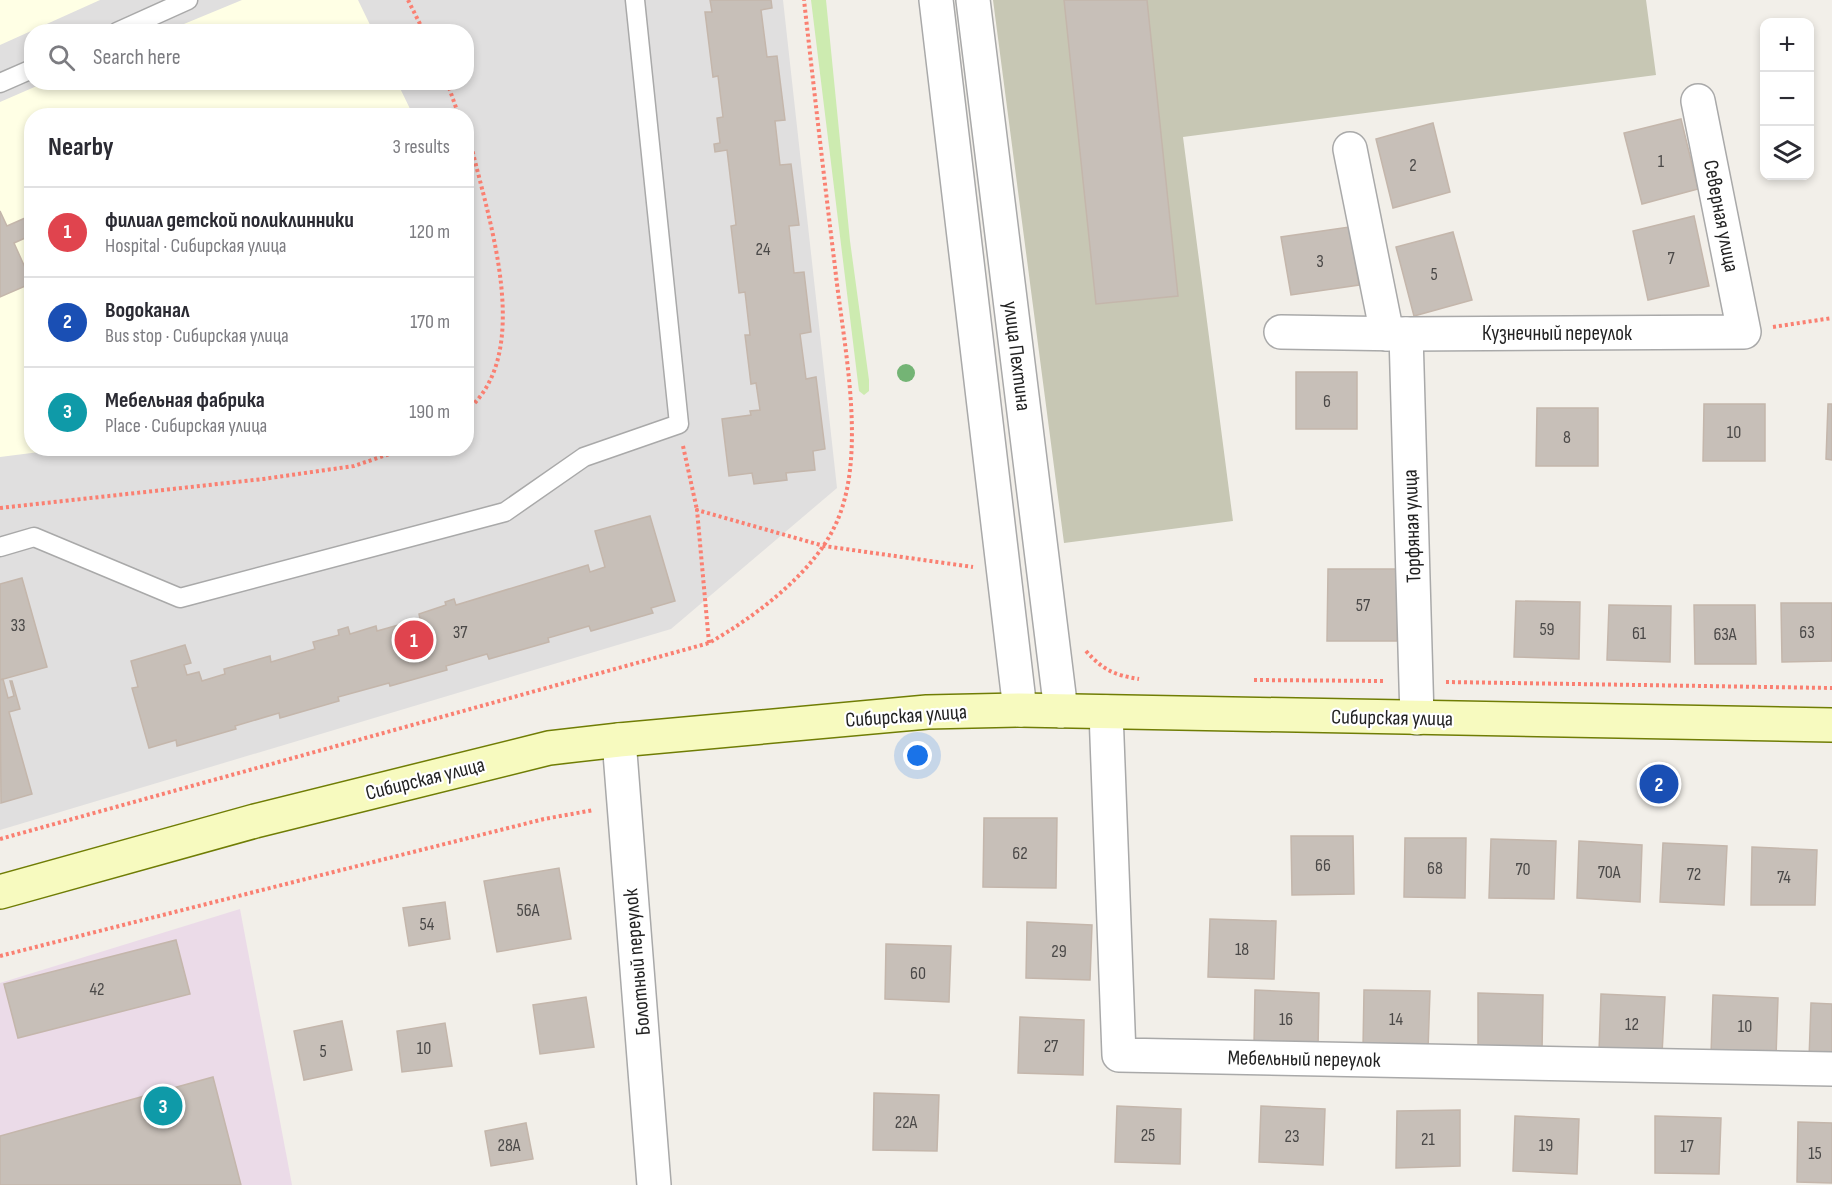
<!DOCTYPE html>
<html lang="en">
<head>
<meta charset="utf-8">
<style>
  :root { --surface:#fff; --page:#f2f2f3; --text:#2b2b33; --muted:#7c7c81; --line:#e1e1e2; --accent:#111827 }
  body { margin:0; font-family:"Sofia Sans Condensed",sans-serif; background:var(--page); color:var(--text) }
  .controls { position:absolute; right:18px; top:18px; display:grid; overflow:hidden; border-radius:12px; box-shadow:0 3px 9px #0003 }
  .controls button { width:54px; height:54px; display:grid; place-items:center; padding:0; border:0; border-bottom:2px solid var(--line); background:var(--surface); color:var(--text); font:30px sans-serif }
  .you { position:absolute; left:918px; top:756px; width:21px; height:21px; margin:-15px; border:4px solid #fff; border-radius:50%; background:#1a73e8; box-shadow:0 0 0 9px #1a73e833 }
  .badge { display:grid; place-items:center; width:39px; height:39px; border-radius:50%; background:var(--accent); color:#fff; font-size:20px; font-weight:700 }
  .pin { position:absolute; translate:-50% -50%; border:3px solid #fff; box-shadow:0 2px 6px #0006 }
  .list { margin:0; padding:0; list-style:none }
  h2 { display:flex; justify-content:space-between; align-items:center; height:78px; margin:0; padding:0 24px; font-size:26px }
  h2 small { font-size:20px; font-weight:400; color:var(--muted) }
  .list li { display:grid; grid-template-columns:39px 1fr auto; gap:18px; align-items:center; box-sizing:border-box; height:90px; padding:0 24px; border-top:2px solid var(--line) }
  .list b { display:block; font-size:22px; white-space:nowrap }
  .list p { margin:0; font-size:20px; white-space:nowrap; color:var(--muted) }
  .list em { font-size:20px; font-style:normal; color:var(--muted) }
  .icon { flex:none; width:33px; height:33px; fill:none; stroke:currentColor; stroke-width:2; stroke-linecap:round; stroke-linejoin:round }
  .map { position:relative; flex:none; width:1832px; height:1185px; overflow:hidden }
  .search { position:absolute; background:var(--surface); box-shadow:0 3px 9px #0003; left:24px; top:24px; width:450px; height:66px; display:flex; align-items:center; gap:15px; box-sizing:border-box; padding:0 21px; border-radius:24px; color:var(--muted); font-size:22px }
  .panel { position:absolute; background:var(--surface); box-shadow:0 3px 9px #0003; left:24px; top:108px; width:450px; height:348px; border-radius:24px }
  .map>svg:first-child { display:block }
  .residential { fill:#e0dfdf; fill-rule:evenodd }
  .industrial { fill:#ebdbe8 }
  .education { fill:#ffffe5 }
  .construction { fill:#c7c7b4 }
  .grass { fill:#cdebb0 }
  .building { fill:#c7bfb8; stroke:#c4b6ab; stroke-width:1.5 }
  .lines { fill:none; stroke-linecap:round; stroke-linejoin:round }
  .service-casing { stroke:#a9a9a9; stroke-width:21 }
  .minor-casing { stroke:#a9a9a9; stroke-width:36 }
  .tertiary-casing { stroke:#a9a9a9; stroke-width:36 }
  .secondary-casing { stroke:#707d05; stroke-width:36 }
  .path { stroke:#fa8072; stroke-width:4; stroke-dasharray:3 3; stroke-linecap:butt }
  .service { stroke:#fff; stroke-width:18 }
  .minor { stroke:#fff; stroke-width:33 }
  .tertiary { stroke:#fff; stroke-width:33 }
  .secondary { stroke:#f7fabf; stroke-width:33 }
  .tree { fill:#74b475 }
  .labels { text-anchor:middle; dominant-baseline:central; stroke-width:4.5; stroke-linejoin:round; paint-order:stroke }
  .number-label { font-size:18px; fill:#4b4948 }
  .street-label { font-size:21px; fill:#222; stroke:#fff }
</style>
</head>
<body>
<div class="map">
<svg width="1832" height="1185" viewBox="0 0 1832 1185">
  <rect width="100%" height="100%" fill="#f2efe9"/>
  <path class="residential" d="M0,0h783l54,488 -166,141 -671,201zM32,32h434v50h-434zM32,116h434v332h-434z"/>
  <polygon class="industrial" points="240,909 292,1185 0,1185 0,983"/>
  <g class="education">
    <polygon points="0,0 100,0 0,45"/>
    <polygon points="242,0 358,0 373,31 167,31"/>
    <polygon points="46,82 397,82 413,115 32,116 32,448 63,449 0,457 0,102"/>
  </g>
  <polygon class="construction" points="993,0 1646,0 1656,75 1183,137 1233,521 1064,543"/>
  <polygon class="grass" points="811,0 826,0 850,241 869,380 869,391 864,395 859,391"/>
  <g class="building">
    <polygon points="710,0 771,0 772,8 761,10 767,57 777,56 785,120 775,121 780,165 791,164 799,225 789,226 794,273 804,272 811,332 800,334 806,379 816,377 825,449 813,451 815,470 786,473 787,480 754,484 752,473 729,476 722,419 751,415 750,411 760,410 756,383 751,384 745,335 750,335 745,292 739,293 731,226 736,225 727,150 715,152 714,144 720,143 717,118 723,117 718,76 713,77 705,12 712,12"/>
    <polygon points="1064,0 1147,0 1178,296 1096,304"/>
    <polygon points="1681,119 1698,189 1642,204 1624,133"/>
    <polygon points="1433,123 1450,192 1393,208 1376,139"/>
    <polygon points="0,211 7,226 32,215 32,235 14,243 32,283 0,297"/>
    <polygon points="1694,216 1709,286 1648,300 1633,231"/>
    <polygon points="1349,227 1359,285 1291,295 1281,237"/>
    <polygon points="1453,232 1472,300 1414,316 1396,247"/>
    <rect x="1296" y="372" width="61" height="57"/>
    <polygon points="1704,404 1765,404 1765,461 1703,461"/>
    <polygon points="1828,404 1832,404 1832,460 1826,459"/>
    <polygon points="1537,408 1598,408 1598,466 1536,466"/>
    <polygon points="650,516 675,601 651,608 653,613 591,631 589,626 548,638 549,642 489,659 487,654 446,666 447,670 390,686 389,683 338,697 339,701 280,718 279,713 235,726 236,729 177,746 176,740 149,748 132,688 138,687 131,661 185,645 191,663 184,665 187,675 199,672 202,681 225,674 224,669 270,656 271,662 315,649 313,642 339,635 338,630 348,627 350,634 376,626 377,631 420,619 419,614 446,605 445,602 454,599 456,605 588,565 590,572 605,567 595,531"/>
    <polygon points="1328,569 1398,569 1397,641 1327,641"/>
    <polygon points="22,578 47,667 0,680 0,584"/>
    <polygon points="1516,601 1580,602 1579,659 1514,657"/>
    <polygon points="1781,603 1832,603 1832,661 1782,662"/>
    <polygon points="1609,605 1671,606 1670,662 1607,660"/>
    <polygon points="1694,605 1755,605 1756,664 1695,664"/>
    <polygon points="3,679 8,698 14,696 10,681 12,681 20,709 9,712 32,794 1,803 0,680"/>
    <polygon points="984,818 1057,818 1056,888 983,887"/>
    <polygon points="1291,836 1353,836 1354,894 1292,895"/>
    <polygon points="1405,838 1466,838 1465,898 1404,897"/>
    <polygon points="1491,839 1556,841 1554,899 1489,898"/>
    <polygon points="1579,841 1642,845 1640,902 1577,898"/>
    <polygon points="1663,843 1727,846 1724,905 1660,902"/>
    <polygon points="1752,847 1817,850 1815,905 1751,905"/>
    <polygon points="559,868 571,939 497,952 484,881"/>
    <polygon points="445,902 450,939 409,946 403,908"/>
    <polygon points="1210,919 1276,921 1274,979 1208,977"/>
    <polygon points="1027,922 1092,925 1090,980 1026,978"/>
    <polygon points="176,940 190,994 18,1038 4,984"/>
    <polygon points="886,944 951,946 949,1002 885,999"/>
    <polygon points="1255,990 1319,993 1318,1049 1254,1045"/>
    <polygon points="1364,990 1430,991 1428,1050 1363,1048"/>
    <polygon points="1478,993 1543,995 1542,1051 1478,1050"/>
    <polygon points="1601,994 1665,997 1662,1054 1599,1052"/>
    <polygon points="1713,995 1778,998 1776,1057 1711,1054"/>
    <polygon points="586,997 594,1047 540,1054 533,1005"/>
    <polygon points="1811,1003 1832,1004 1832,1059 1809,1059"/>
    <polygon points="1020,1017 1084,1020 1083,1075 1018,1073"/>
    <polygon points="342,1021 352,1070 304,1080 294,1031"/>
    <polygon points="445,1023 452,1066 402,1072 397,1031"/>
    <polygon points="213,1077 241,1185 0,1185 0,1136"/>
    <polygon points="874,1093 939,1095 937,1151 873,1150"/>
    <polygon points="1117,1106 1181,1109 1180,1164 1115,1162"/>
    <polygon points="1261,1106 1325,1109 1323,1165 1259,1162"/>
    <polygon points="1460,1110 1460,1166 1396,1168 1397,1111"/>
    <polygon points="1515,1116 1579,1119 1577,1174 1513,1171"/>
    <polygon points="1655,1116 1721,1118 1719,1174 1655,1173"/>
    <polygon points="1798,1122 1832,1123 1832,1183 1797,1182"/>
    <polygon points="526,1123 533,1159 491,1166 485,1131"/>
  </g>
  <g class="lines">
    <defs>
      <g id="service">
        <polyline points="117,32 188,0"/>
        <polyline points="0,83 32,69"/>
        <polyline points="0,547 34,537 180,598 505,512 584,457 679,424 635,0"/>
      </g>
      <g id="minor">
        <polyline points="1350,149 1387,334"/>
        <polyline points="1281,332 1406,334 1744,332 1698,101"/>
        <polyline points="1406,334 1417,718"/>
        <polyline points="1106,712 1119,1055 1832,1069"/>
        <polyline points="619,740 654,1185"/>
      </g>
      <g id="tertiary">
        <polyline points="936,0 1020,710"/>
        <polyline points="973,0 1061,711"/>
      </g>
      <polyline id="secondary" points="0,892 255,821 549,748 619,740 927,712 1020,710 1832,725"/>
    </defs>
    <use href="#service" class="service-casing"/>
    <use href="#minor" class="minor-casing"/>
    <use href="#tertiary" class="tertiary-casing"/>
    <use href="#secondary" class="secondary-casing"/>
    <g class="path">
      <polyline points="408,0 424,32"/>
      <polyline points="447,82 459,116"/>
      <path d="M466,135l6,14c17,72 63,206 -6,262"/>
      <polyline points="1773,327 1832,318"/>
      <polyline points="683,446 697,510"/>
      <polyline points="0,508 263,479 354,466 407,448"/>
      <polyline points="709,643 697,510 824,546 973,567"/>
      <path d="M1086,651c17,19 28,24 53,28"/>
      <polyline points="1254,680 1384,681"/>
      <polyline points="1446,682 1832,688"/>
      <path d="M0,839l709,-196c47,-27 108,-72 129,-124 29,-70 5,-177 -3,-252 -11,-89 -21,-178 -31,-267"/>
      <polyline points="0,956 544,819 594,810"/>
    </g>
    <use href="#service" class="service"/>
    <use href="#minor" class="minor"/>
    <use href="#tertiary" class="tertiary"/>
    <use href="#secondary" class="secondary"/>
  </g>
  <circle class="tree" cx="906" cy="373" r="9"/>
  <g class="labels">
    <g class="number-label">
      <text x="1661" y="161">1</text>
      <text x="1413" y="165">2</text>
      <text x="763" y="249">24</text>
      <text x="1671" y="258">7</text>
      <text x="1320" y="261">3</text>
      <text x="1434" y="274">5</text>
      <text x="1327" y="401">6</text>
      <text x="1734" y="432">10</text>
      <text x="1567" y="437">8</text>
      <text x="1363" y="605">57</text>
      <text x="18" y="625">33</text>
      <text x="1547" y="629">59</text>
      <text x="460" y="632">37</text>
      <text x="1807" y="632">63</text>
      <text x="1639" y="633">61</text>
      <text x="1725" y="634">63А</text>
      <text x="1020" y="853">62</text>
      <text x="1323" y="865">66</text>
      <text x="1435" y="868">68</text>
      <text x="1523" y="869">70</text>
      <text x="1609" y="872">70А</text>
      <text x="1694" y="874">72</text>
      <text x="1784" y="877">74</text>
      <text x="528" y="910">56А</text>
      <text x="427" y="924">54</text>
      <text x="1242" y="949">18</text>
      <text x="1059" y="951">29</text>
      <text x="918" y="973">60</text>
      <text x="97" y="989">42</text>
      <text x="1286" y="1019">16</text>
      <text x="1396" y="1019">14</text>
      <text x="1632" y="1024">12</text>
      <text x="1745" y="1026">10</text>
      <text x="1051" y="1046">27</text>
      <text x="424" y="1048">10</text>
      <text x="323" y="1051">5</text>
      <text x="906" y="1122">22А</text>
      <text x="1148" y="1135">25</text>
      <text x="1292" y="1136">23</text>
      <text x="1428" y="1139">21</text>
      <text x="509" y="1145">28А</text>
      <text x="1546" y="1145">19</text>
      <text x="1687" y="1146">17</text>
      <text x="1815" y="1153">15</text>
    </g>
    <g class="street-label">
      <text transform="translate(1721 216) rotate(79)">Северная улица</text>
      <text x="1557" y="333">Кузнечный переулок</text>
      <text transform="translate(1017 356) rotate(83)">улица Пехтина</text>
      <text transform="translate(1412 526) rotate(-92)">Торфяная улица</text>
      <text transform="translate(906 716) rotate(-4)">Сибирская улица</text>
      <text transform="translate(1392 718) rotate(1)">Сибирская улица</text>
      <text transform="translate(425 779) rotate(-14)">Сибирская улица</text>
      <text transform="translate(637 962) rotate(-95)">Болотный переулок</text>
      <text transform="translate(1304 1059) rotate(1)">Мебельный переулок</text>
    </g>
  </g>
</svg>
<div class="controls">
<button>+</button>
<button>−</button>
<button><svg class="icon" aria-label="layers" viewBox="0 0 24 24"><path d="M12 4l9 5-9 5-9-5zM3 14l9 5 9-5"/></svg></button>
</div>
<div class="you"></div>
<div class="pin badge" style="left:414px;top:640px;background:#e0444e">1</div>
<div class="pin badge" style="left:1659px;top:784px;background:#1a4fb4">2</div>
<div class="pin badge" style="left:163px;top:1106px;background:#0f9aa8">3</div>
<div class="search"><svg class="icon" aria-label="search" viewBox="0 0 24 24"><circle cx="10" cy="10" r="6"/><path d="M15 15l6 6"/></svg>Search here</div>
<section class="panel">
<h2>Nearby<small>3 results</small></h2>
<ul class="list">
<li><span class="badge" style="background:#e0444e">1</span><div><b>филиал детской поликлинники</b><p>Hospital · Сибирская улица</p></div><em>120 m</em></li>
<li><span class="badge" style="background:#1a4fb4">2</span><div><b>Водоканал</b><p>Bus stop · Сибирская улица</p></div><em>170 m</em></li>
<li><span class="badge" style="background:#0f9aa8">3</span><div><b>Мебельная фабрика</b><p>Place · Сибирская улица</p></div><em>190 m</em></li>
</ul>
</section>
</div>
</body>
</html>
